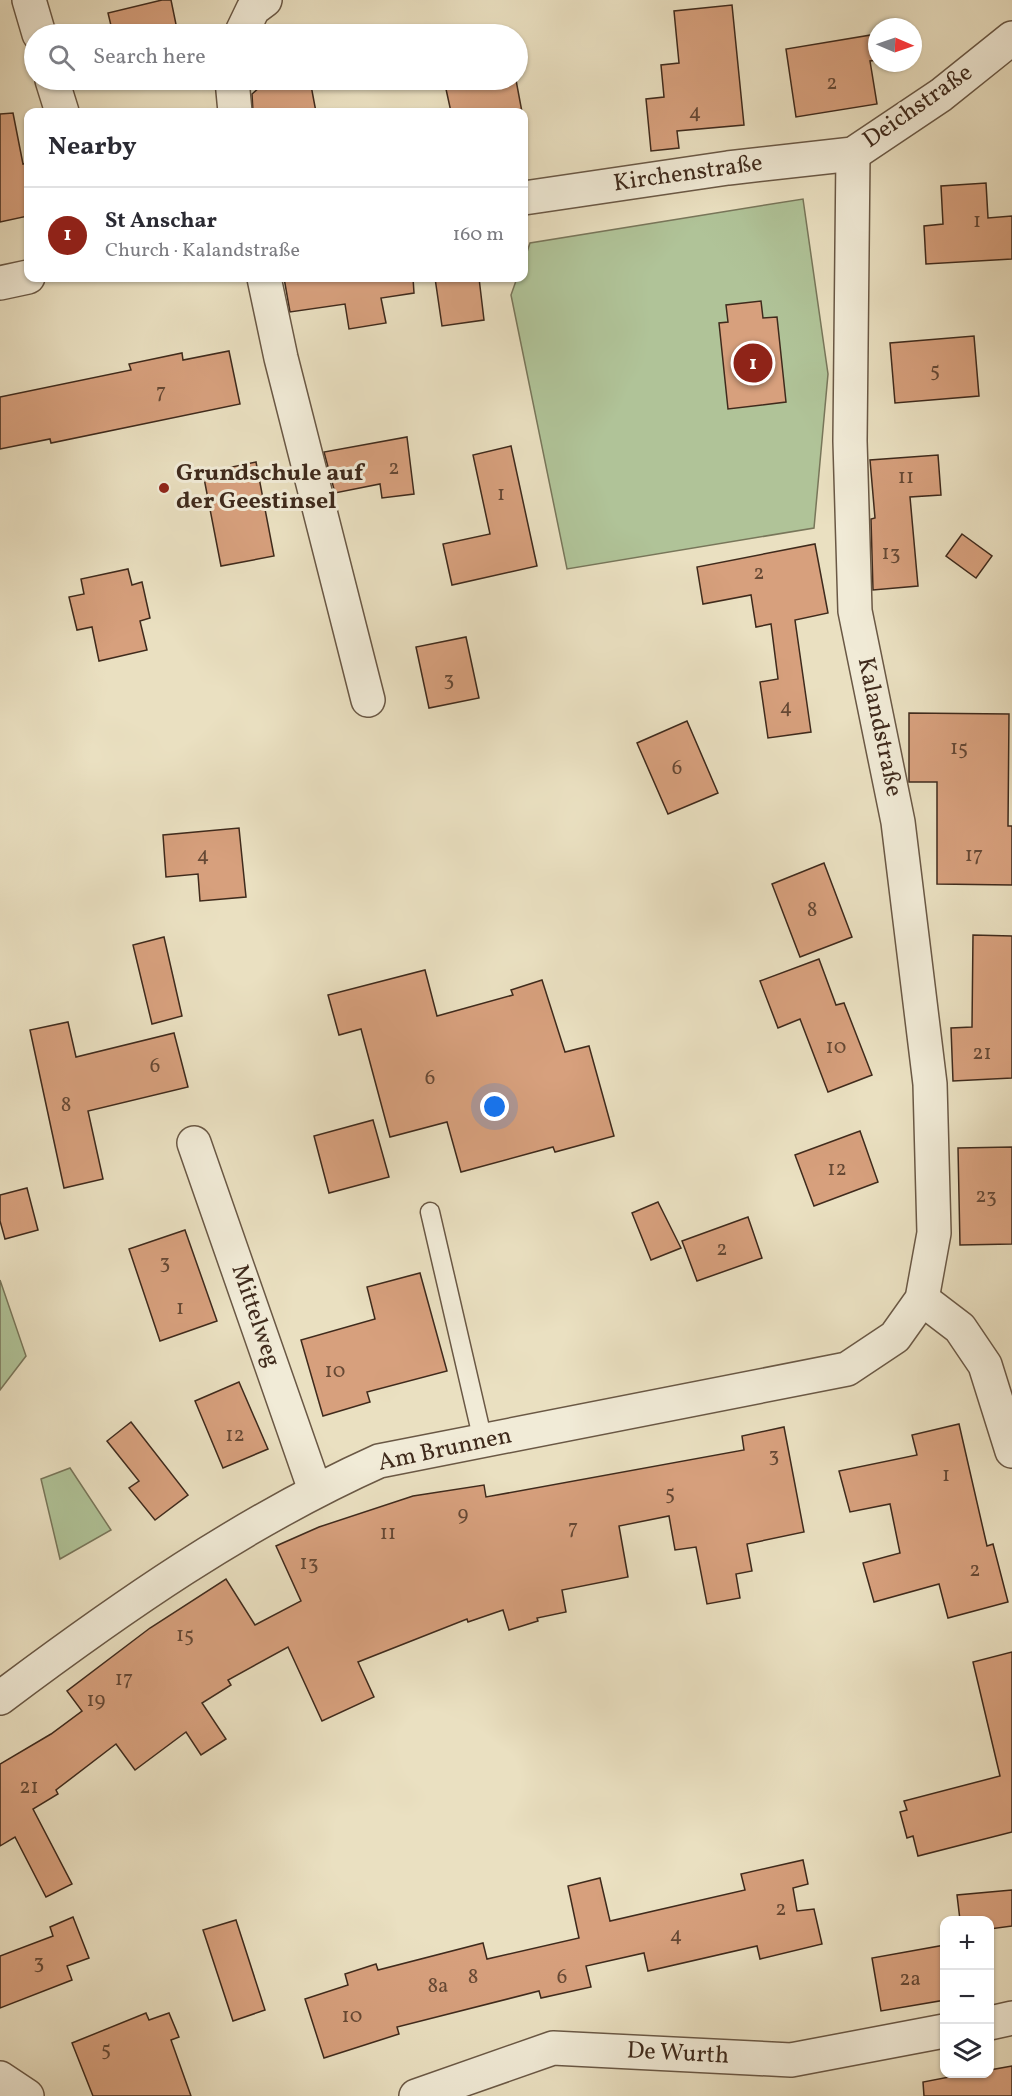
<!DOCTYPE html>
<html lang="en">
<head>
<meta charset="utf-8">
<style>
  :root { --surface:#fff; --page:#f2f2f3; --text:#2b2b33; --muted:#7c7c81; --line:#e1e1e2; --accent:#8f2418 }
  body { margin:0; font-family:Vollkorn,serif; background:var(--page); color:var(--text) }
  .controls { position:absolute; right:18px; bottom:18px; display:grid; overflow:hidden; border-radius:12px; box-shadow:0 2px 4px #0004 }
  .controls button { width:54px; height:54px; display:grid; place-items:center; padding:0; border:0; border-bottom:2px solid var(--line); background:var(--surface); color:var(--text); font:30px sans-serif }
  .compass { position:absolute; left:868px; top:18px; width:54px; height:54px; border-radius:50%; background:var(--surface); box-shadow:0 2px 4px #0004; rotate:92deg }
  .you { position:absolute; left:495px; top:1107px; width:21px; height:21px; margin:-15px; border:4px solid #fff; border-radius:50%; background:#1a73e8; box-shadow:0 0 0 9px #1a73e833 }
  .badge { display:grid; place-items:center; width:39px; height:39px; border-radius:50%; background:var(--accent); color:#fff; font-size:20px; font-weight:700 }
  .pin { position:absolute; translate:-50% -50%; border:3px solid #fff; box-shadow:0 2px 6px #0006 }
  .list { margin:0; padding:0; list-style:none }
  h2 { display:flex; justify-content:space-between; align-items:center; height:78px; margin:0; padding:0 24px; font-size:26px }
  h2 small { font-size:20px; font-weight:400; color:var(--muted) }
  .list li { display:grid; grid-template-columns:39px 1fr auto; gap:18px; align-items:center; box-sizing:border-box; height:96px; padding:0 24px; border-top:2px solid var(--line) }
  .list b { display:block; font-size:22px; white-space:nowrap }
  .list p { margin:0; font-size:20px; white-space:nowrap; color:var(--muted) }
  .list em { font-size:20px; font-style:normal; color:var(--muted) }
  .icon { flex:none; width:33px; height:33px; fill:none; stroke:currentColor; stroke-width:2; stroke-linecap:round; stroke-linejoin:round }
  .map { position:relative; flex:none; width:1012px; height:2096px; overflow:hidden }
  .search { position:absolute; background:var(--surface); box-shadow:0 2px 4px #0004; left:24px; top:24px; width:504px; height:66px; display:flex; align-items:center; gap:15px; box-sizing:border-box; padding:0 21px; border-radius:33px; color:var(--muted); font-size:22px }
  .panel { position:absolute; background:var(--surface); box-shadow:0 2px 4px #0004; left:24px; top:108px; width:504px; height:174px; border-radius:12px }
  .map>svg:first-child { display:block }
  .green { fill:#b0c398; stroke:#78765a; stroke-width:1.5 }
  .building { fill:#d7a07d; stroke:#3f2a1c; stroke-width:1.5 }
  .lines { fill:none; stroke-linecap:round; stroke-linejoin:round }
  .service-casing { stroke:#6a5845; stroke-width:21 }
  .minor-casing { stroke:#6a5845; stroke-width:36 }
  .tertiary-casing { stroke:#6a5845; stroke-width:36 }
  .service { stroke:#f1ebd7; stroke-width:18 }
  .minor { stroke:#f1ebd7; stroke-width:33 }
  .tertiary { stroke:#f1ebd7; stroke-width:33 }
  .poi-dot { fill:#8f2418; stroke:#f1ebd7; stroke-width:2 }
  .labels { text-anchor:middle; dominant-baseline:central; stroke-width:6; stroke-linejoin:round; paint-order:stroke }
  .number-label { font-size:21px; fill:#654834 }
  .street-label { font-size:24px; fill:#3f2a1c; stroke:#f1ebd7 }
  .poi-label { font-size:24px; font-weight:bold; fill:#3f2a1c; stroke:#f1ebd7; text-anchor:start }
</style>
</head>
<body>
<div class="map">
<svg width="1012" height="2096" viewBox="0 0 1012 2096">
  <rect width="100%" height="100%" fill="#eae0c1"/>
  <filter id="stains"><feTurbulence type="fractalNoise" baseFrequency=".00333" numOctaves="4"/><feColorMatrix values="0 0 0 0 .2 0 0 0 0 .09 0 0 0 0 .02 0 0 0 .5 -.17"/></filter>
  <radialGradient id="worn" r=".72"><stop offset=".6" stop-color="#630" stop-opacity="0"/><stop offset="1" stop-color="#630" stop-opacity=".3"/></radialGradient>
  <g class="green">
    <polygon points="803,199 828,374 814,528 567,569 511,295 517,278 524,278 524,261 530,243"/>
    <polygon points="0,1280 26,1356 0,1390"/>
    <polygon points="70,1468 111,1530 60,1559 41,1479"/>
  </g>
  <g class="building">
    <polygon points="162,0 171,0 178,34 113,34 108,13"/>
    <polygon points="732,5 744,125 677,131 679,148 651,151 646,99 664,97 661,65 679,63 674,11"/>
    <polygon points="877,34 877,60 870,61 877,104 796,117 786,49"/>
    <polygon points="268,80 310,80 316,112 253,112 252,94"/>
    <polygon points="444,80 516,80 522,112 451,112"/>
    <polygon points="13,113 23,164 28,163 28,216 0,222 0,114"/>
    <polygon points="986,183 988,218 1012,216 1012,259 926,264 924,226 943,224 941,186"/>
    <polygon points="284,278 413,278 414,293 381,298 386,323 349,329 345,304 290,312"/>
    <polygon points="435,278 479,278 484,320 442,326"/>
    <polygon points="761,301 763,318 777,317 786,402 728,409 719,323 728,322 726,305"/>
    <polygon points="974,336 979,396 895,403 890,343"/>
    <polygon points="229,351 240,404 51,443 50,439 0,449 0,397 131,370 129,364 182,353 183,360"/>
    <polygon points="407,437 414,494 382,498 380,484 335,493 324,452"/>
    <polygon points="511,446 537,566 452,585 443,544 490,534 473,455"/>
    <polygon points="938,455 941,495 910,497 918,586 873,590 871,519 875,518 870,460"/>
    <polygon points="256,462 274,556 221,566 203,473"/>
    <polygon points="962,534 992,556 976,578 946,556"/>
    <polygon points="815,544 828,613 795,620 811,732 768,738 760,682 778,679 771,624 756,627 751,595 703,604 697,567"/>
    <polygon points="128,569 132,585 142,582 150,618 140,621 147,650 99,661 92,627 77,630 69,597 84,594 81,579"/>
    <polygon points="466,637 479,698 429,708 416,647"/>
    <polygon points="909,713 1009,714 1008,826 1012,826 1012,885 937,884 937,782 909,782"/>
    <polygon points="687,721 718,793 668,814 637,743"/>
    <polygon points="239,828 246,897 200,901 198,874 166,877 163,835"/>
    <polygon points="824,863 852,937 800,957 772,884"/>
    <polygon points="973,935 1012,936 1012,1078 953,1081 951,1028 972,1027"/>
    <polygon points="164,937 182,1016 152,1024 133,945"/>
    <polygon points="819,959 836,1005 844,1003 872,1075 828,1092 800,1019 778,1028 760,981"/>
    <polygon points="425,970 437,1016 513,995 511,990 542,980 565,1052 589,1046 614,1136 555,1152 553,1147 461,1172 447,1122 390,1137 361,1029 339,1035 328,995"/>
    <polygon points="68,1022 76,1057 174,1033 188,1087 88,1111 103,1179 64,1188 30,1030"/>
    <polygon points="373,1120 389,1177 329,1193 314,1136"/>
    <polygon points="860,1131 878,1182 814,1206 795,1155"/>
    <polygon points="1012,1147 1012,1244 960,1245 958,1148"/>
    <polygon points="27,1188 38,1230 5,1239 0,1221 0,1195"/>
    <polygon points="658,1202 681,1248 651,1260 632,1213"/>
    <polygon points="748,1217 762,1258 697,1281 682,1241"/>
    <polygon points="185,1230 217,1321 160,1341 129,1249"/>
    <polygon points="420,1273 447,1371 367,1392 370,1402 323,1416 301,1340 375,1319 367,1287"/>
    <polygon points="239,1382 268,1449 223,1468 195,1401"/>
    <polygon points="131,1422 188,1495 155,1520 129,1488 139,1481 107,1441"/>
    <polygon points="959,1424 987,1546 993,1544 1008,1602 948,1618 939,1584 874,1602 863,1563 900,1553 890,1504 850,1512 839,1471 917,1455 912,1435"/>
    <polygon points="784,1427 804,1532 747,1544 752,1571 736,1574 740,1598 707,1604 696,1547 675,1550 669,1516 619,1526 628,1577 562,1590 566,1612 537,1618 538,1621 509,1630 503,1610 468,1622 467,1619 358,1662 374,1697 322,1721 288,1647 228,1680 231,1685 202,1703 226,1739 201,1755 186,1732 135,1770 116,1744 56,1790 58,1794 33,1809 72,1884 46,1897 15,1837 0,1846 0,1764 51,1734 82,1711 67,1691 150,1628 226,1579 255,1625 301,1601 276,1546 319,1527 413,1496 484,1485 486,1497 744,1450 742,1436"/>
    <polygon points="1012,1652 1012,1832 918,1856 913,1836 907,1838 900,1812 907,1810 904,1801 1000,1776 973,1662"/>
    <polygon points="803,1860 808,1884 793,1888 797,1911 814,1909 822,1944 760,1959 757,1946 648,1971 644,1953 586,1966 591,1987 541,1998 539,1991 397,2027 399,2034 324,2058 305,1999 348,1985 345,1974 376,1964 378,1970 483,1943 487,1959 579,1938 568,1886 600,1878 610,1921 745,1890 741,1874"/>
    <polygon points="1012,1890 1012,1926 990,1929 990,1920 960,1920 957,1895"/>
    <polygon points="73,1917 89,1958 67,1966 72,1980 0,2008 0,1956 53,1936 50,1927"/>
    <polygon points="236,1920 265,2010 233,2021 203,1930"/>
    <polygon points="945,1945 945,2000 881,2011 872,1958"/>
    <polygon points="146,2013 149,2020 169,2013 179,2037 171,2040 191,2096 93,2096 72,2043"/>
    <polygon points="1012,2066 1012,2096 924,2096 923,2082 970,2073 990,2073 990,2070"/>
  </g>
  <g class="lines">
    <defs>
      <polyline id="service" points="430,1212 483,1441"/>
      <g id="minor">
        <polyline points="29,0 39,34"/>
        <polyline points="241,34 253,9 265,0"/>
        <polyline points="52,80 62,112"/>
        <polyline points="232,80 235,112"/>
        <polyline points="264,278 281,358 368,700"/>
        <polyline points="194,1143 315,1490"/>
        <polyline points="922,1299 960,1328 985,1365 1012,1451"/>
        <path d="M0,1698c120,-90 243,-176 379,-237l468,-92 48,-32 27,-38 12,-66 -4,-149 -32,-262 -43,-211 -5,-170 3,-287"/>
        <polyline points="990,2023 1012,2018"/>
        <polyline points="0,2078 27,2096"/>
        <polyline points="416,2096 553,2048 791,2060 944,2031"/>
      </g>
      <g id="tertiary">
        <polyline points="524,198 728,168 853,154 941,95 1012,38"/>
        <polyline points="0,283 28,277"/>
      </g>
    </defs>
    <use href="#service" class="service-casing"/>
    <use href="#minor" class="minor-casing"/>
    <use href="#tertiary" class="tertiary-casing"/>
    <use href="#service" class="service"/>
    <use href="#minor" class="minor"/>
    <use href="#tertiary" class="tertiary"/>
  </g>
  <circle class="poi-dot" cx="164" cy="488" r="6"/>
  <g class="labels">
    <g class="number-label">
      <text x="832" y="83">2</text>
      <text x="695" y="112">4</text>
      <text x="977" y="221">1</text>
      <text x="935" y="370">5</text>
      <text x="161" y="392">7</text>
      <text x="394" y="468">2</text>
      <text x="906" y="477">11</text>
      <text x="501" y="494">1</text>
      <text x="891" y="553">13</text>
      <text x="759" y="573">2</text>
      <text x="449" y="679">3</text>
      <text x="786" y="707">4</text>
      <text x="959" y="748">15</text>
      <text x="677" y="768">6</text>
      <text x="203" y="855">4</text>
      <text x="974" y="855">17</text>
      <text x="812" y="910">8</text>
      <text x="836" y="1047">10</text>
      <text x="982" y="1053">21</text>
      <text x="155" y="1066">6</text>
      <text x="430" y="1078">6</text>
      <text x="66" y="1105">8</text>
      <text x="837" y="1169">12</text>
      <text x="986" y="1196">23</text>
      <text x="722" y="1249">2</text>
      <text x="165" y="1262">3</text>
      <text x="180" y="1308">1</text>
      <text x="335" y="1371">10</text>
      <text x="235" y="1435">12</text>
      <text x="774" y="1455">3</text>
      <text x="946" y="1475">1</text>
      <text x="670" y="1493">5</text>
      <text x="463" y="1514">9</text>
      <text x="573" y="1528">7</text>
      <text x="388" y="1533">11</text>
      <text x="309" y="1563">13</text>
      <text x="975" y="1570">2</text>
      <text x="185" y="1635">15</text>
      <text x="124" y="1679">17</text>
      <text x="96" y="1700">19</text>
      <text x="29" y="1787">21</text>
      <text x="781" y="1909">2</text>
      <text x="676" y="1935">4</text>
      <text x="39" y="1962">3</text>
      <text x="473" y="1977">8</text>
      <text x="562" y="1977">6</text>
      <text x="910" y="1979">2a</text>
      <text x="438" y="1986">8a</text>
      <text x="352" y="2016">10</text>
      <text x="106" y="2049">5</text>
    </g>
    <g class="street-label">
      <text transform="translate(918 107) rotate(-35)">Deichstraße</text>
      <text transform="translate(688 174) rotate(-8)">Kirchenstraße</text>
      <text transform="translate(879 727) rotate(78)">Kalandstraße</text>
      <text transform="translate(255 1316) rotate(71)">Mittelweg</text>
      <text transform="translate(445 1450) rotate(-12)">Am Brunnen</text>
      <text transform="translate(678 2054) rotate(3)">De Wurth</text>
    </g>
    <g class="poi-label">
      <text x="176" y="474">Grundschule auf<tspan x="176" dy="28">der Geestinsel</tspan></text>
    </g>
  </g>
  <rect width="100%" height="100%" filter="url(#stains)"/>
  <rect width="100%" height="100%" fill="url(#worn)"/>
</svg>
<div class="controls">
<button>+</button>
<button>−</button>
<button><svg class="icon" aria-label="layers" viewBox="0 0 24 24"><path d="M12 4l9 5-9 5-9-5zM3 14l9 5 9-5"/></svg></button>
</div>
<svg class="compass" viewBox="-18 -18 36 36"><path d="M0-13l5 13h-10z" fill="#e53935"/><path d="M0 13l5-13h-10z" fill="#7c7c81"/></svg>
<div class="you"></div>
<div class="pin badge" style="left:753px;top:363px">1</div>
<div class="search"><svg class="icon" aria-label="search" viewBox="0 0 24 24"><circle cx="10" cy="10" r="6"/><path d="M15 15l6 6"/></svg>Search here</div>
<section class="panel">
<h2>Nearby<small></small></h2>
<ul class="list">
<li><span class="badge">1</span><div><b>St Anschar</b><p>Church · Kalandstraße</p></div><em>160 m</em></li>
</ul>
</section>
</div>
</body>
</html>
